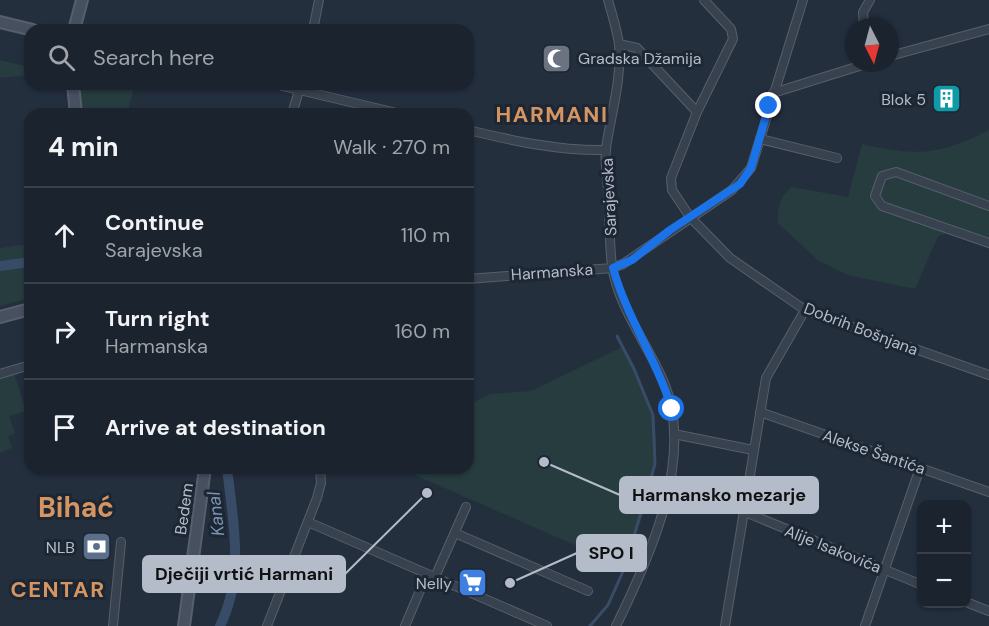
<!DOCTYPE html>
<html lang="en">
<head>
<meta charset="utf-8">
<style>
  :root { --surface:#1b232e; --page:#242b36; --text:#f1f3f6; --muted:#a0a4aa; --line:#39404a }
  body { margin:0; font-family:"DM Sans",sans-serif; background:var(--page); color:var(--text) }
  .controls { position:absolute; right:18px; bottom:18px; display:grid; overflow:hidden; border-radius:12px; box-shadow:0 2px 4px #0004 }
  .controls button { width:54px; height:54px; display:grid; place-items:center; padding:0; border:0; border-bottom:2px solid var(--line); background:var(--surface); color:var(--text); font:30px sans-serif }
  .compass { position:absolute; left:845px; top:18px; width:54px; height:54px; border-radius:50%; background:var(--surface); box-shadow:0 2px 4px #0004; rotate:174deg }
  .stop { position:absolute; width:18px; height:18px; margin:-14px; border:4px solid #1a73e8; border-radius:50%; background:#fff }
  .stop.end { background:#1a73e8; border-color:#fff; box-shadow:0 2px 6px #0008 }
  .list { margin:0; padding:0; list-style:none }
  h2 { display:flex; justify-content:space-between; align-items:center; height:78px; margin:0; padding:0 24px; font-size:26px }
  h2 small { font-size:20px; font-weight:400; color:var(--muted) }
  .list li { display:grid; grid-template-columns:39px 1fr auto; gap:18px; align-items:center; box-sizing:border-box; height:96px; padding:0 24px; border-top:2px solid var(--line) }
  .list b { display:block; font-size:22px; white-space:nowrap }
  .list p { margin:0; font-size:20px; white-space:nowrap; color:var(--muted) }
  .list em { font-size:20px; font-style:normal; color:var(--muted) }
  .icon { flex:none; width:33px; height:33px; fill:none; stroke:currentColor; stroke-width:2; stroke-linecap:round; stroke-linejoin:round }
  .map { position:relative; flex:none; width:989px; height:626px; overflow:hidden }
  .search { position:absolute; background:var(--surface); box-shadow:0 2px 4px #0004; left:24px; top:24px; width:450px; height:66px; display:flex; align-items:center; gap:15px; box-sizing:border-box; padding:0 21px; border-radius:18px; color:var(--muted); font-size:22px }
  .panel { position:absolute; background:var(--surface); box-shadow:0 2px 4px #0004; left:24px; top:108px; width:450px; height:366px; border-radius:18px }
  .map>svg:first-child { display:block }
  .green { fill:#263c3f }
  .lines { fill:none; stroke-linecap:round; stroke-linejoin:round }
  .stream { stroke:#394c67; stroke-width:3 }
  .canal { stroke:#394c67; stroke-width:10 }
  .street-casing { stroke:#565f6c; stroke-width:10 }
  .secondary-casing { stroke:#565f6c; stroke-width:14 }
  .street { stroke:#38414e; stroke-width:8 }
  .secondary { stroke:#465061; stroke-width:10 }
  .route { stroke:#1a73e8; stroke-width:8 }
  .labels { text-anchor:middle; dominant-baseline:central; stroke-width:6; stroke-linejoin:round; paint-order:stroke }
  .poi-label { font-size:16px; fill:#b4bcc9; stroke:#1d2633; text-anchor:end }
  .street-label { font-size:16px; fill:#b4bcc9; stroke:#1d2633 }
  .water-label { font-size:18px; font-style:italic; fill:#7c92b1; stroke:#1d2633 }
  .district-label { font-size:22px; font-weight:bold; letter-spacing:1.5px; fill:#d59563; stroke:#1d2633 }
  .town-label { font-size:28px; font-weight:bold; fill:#d59563; stroke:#1d2633 }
  .leader { fill:none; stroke:#b4bcc9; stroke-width:2 }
  .callout-dot { fill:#b4bcc9; stroke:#1d2633; stroke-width:2 }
  .callout { fill:#b4bcc9; stroke:#b4bcc9; stroke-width:2 }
  .callout-label { font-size:18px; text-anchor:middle; font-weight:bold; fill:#111 }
</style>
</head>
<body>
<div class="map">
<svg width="989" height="626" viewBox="0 0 989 626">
  <rect width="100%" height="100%" fill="#242f3e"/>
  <g class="green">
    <polygon points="0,60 25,66 27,75 0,78"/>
    <polygon points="73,84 135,84 128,110 131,114 76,114"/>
    <path d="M989,130v119l-34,-18 -17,5 -23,53 -67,-14 -29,-14 -41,-38c-1,-14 2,-26 13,-36l57,10 14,-53c54,12 76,12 127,-14z"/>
    <polygon points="30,244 30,298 0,306 0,248"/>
    <path d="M622,347c12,21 24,44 30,67 14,51 -11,105 -27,153l-226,-99h69v-63l22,-11 41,-3z"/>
    <polygon points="13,370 26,411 9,416 15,434 8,436 12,448 0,453 0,374"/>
  </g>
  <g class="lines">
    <polyline class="stream" points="590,626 608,605 625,567 655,464 653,415 634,369 617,336"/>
    <g class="canal">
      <polyline points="0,266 30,262"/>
      <path d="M220,626c25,-51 13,-104 7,-158"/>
    </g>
    <defs>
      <g id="street">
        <path d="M608,0c4,14 9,30 11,44 3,36 -8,69 -13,104 -2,14 2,31 2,46 2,24 1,48 4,72 6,40 34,76 50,112 35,76 -12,179 -46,248"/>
        <polyline points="704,0 731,29 733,39 697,112 671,178 672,190 690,217 730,258 805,310 989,375"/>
        <polyline points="864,27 863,12 870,0"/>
        <polyline points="313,30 319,0"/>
        <polyline points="619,44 637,48 697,112"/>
        <polyline points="890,56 989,29"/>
        <polyline points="274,84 401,114"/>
        <polyline points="773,93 869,63"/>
        <polyline points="292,114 301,84"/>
        <path d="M468,130c46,11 91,21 138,20"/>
        <polyline points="760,139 837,158"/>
        <polyline points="989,206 896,172 882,176 875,196 882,206 989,243"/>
        <polyline points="468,279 613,268 623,264 732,190 751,168 803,0"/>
        <polyline points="0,374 30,365"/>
        <polyline points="760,412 989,492"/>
        <polyline points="674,434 753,450"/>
        <polyline points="745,512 922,585"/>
        <polyline points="308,522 547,626"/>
        <polyline points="455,533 588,591"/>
        <polyline points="435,577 466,507"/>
        <polyline points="966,602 989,611"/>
        <polyline points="113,626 121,542"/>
        <polyline points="267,626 317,498 321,483 320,468"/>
        <polyline points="405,626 427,574"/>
        <polyline points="725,626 766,378 805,310"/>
        <polyline points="865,626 920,468"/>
      </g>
      <g id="secondary">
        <polyline points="0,22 33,30"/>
        <polyline points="74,30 82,0"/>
        <polyline points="73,84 76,114"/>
        <polyline points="0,317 30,309"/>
        <polyline points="184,626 205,468"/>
      </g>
    </defs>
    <use href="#street" class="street-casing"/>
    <use href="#secondary" class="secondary-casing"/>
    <use href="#street" class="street"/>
    <use href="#secondary" class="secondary"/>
  </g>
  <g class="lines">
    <path class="route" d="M672,409c-15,-49 -45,-91 -59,-141l19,-8 38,-30 70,-46 11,-16 18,-62"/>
  </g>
  <defs>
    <symbol id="mosque-square" viewBox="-11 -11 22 22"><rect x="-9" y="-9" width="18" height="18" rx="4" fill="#6b7280" stroke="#1d2633"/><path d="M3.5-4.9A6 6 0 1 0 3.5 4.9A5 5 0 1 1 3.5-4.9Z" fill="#fff"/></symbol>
    <symbol id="building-square" viewBox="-11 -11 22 22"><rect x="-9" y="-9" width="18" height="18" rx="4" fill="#0f9aa8" stroke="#1d2633"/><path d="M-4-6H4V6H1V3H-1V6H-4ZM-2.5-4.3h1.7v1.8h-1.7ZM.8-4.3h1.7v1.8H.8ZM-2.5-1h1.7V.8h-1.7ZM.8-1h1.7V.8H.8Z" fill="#fff"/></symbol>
    <symbol id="bank-square" viewBox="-11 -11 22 22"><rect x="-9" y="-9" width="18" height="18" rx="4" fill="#5c6f8a" stroke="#1d2633"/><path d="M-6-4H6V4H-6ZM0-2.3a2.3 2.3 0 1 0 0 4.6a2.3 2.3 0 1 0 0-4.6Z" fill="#fff"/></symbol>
    <symbol id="supermarket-square" viewBox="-11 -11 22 22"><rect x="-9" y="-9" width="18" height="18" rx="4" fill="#3f7fe0" stroke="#1d2633"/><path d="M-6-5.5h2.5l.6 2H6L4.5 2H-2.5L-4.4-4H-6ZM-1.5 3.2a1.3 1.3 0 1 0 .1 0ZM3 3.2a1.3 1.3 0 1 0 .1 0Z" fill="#fff"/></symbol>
  </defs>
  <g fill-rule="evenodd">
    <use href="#mosque-square" x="540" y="42" width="33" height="33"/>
    <use href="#building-square" x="930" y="82" width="33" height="33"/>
    <use href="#bank-square" x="80" y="530" width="33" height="33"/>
    <use href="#supermarket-square" x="456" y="566" width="33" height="33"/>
  </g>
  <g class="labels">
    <g class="poi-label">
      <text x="578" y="58" text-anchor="start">Gradska Džamija</text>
      <text x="926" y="99">Blok 5</text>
      <text x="75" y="547">NLB</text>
      <text x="452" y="583">Nelly</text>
    </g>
    <g class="street-label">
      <text transform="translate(609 197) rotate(-93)">Sarajevska</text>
      <text transform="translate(552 272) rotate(-4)">Harmanska</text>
      <text transform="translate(861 329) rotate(21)">Dobrih Bošnjana</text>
      <text transform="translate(874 452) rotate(19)">Alekse Šantića</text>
      <text transform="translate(184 509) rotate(-82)">Bedem</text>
      <text transform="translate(833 549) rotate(22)">Alije Isakovića</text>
    </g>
    <g class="water-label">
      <text transform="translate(216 514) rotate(-96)">Kanal</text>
    </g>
    <g class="district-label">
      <text x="552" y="114">HARMANI</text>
      <text x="58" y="589">CENTAR</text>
    </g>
    <g class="town-label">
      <text x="76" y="507">Bihać</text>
    </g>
  </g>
  <path class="leader" d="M544 462L620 495M510 583L577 553M427 493L345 574"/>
  <g class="callout-dot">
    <circle cx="544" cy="462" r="6"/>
    <circle cx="510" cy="583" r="6"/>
    <circle cx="427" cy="493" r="6"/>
  </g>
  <g class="callout">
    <rect x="620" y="477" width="198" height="36" rx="6"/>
    <rect x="577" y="535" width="69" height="36" rx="6"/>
    <rect x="143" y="556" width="202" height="36" rx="6"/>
  </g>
  <g class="callout-label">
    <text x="719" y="501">Harmansko mezarje</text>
    <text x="611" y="559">SPO I</text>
    <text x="244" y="580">Dječiji vrtić Harmani</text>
  </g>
</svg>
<div class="controls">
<button>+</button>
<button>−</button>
</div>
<svg class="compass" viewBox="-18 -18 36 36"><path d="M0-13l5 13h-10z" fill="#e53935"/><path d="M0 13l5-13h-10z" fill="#a0a4aa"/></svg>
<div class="stop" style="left:672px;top:409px"></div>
<div class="stop end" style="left:769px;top:106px"></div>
<div class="search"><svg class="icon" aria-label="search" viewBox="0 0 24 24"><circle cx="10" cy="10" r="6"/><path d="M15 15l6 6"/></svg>Search here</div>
<section class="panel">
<h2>4 min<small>Walk · 270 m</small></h2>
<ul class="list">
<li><svg class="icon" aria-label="ahead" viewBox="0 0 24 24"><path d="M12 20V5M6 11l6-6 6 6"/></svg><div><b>Continue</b><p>Sarajevska</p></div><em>110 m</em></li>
<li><svg class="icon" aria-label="right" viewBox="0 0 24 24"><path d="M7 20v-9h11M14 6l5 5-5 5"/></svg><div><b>Turn right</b><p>Harmanska</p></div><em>160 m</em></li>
<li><svg class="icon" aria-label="arrive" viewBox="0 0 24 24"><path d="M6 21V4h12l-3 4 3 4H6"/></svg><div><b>Arrive at destination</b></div></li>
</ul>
</section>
</div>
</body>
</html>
